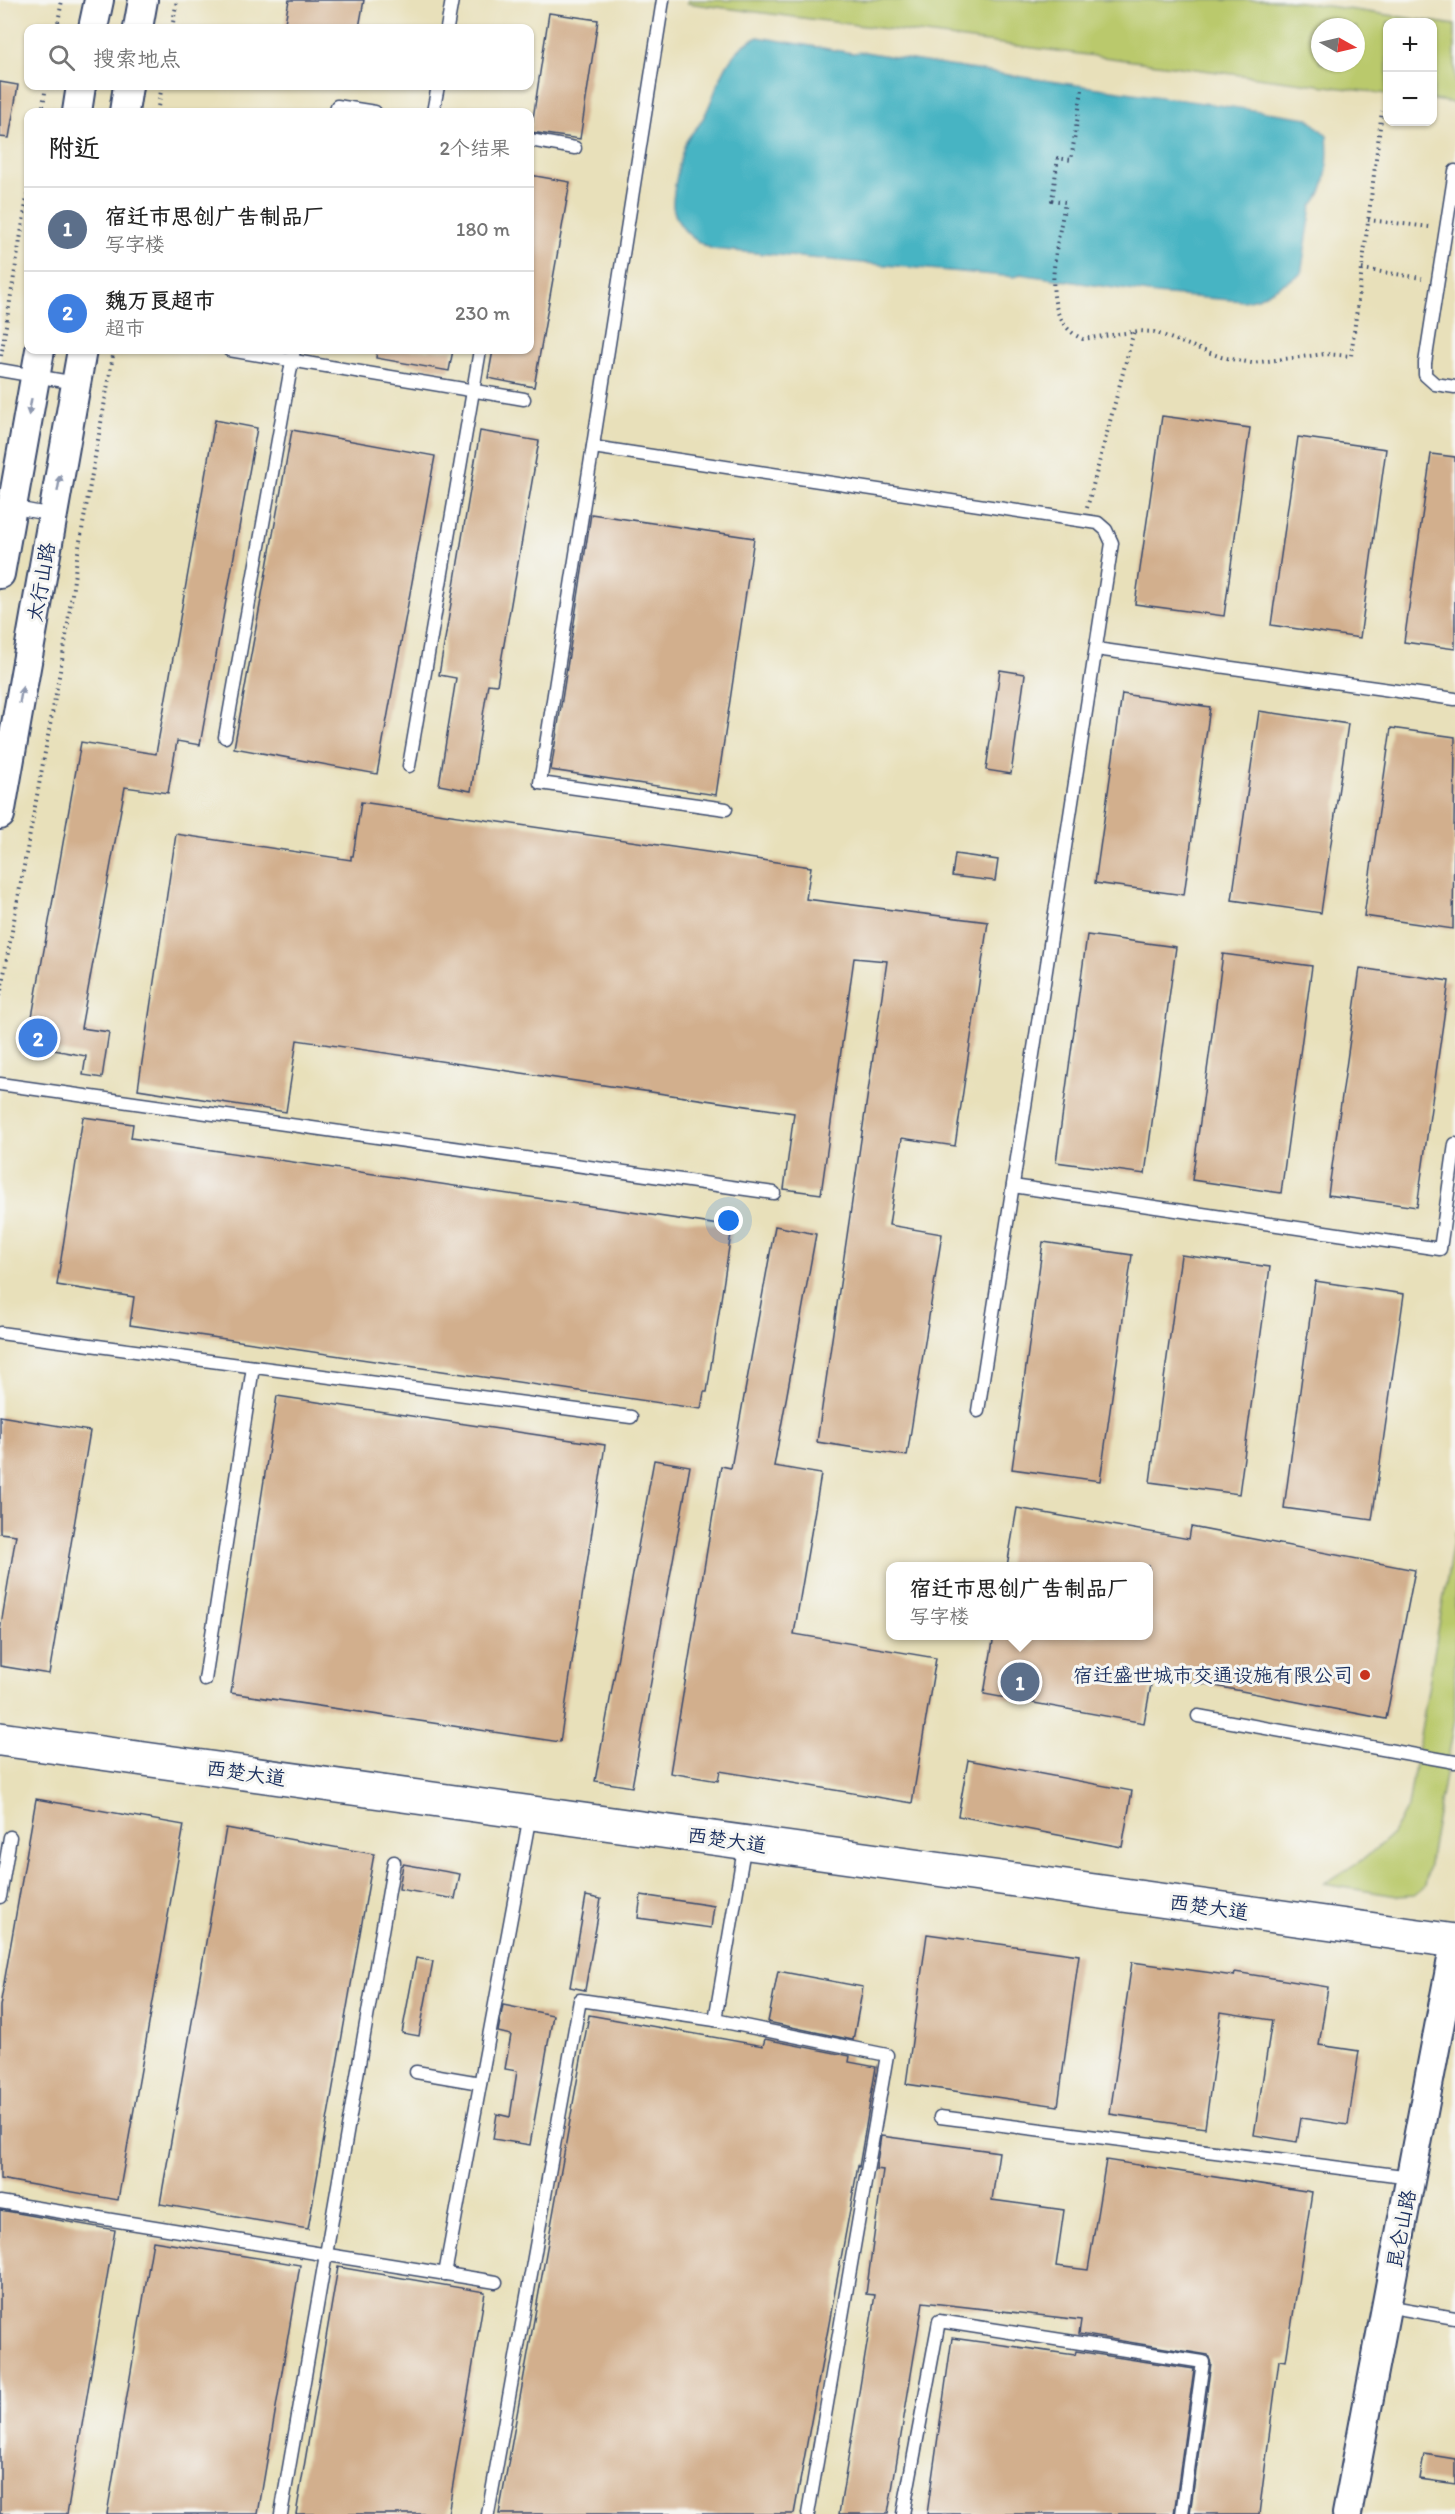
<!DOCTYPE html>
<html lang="zh">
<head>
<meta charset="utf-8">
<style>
  :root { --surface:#fff; --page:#f2f2f2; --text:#222; --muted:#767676; --line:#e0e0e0; --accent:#c8321e }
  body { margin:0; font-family:Itim,"LXGW WenKai TC",sans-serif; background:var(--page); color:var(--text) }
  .controls { position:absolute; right:18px; top:18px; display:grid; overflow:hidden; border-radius:12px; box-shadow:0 2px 4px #0004 }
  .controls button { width:54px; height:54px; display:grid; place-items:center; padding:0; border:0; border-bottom:2px solid var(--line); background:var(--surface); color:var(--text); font:30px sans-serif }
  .compass { position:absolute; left:1311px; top:18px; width:54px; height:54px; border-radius:50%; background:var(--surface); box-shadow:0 2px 4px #0004; rotate:98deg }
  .you { position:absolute; left:729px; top:1221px; width:21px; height:21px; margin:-15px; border:4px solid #fff; border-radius:50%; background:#1a73e8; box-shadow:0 0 0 9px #1a73e833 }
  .badge { display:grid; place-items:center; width:39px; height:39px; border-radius:50%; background:var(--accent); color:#fff; font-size:20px; font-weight:700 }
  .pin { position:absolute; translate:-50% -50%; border:3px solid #fff; box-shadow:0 2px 6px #0006 }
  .popup { position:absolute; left:886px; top:1562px; width:267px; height:78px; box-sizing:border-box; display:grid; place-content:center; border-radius:12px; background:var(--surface); filter:drop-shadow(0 2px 4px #0005); font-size:20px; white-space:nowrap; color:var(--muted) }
  .popup b { font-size:22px; color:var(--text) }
  .popup::after { content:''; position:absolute; left:50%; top:100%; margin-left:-12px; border:12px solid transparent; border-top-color:var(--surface) }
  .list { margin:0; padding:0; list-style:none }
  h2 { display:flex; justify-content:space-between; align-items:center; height:78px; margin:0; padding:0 24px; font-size:26px }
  h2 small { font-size:20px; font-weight:400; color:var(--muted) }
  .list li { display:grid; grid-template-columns:39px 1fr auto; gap:18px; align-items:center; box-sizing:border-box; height:84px; padding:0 24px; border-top:2px solid var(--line) }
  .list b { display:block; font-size:22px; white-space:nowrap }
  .list p { margin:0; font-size:20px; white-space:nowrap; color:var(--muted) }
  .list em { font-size:20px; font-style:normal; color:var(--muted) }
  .icon { flex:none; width:33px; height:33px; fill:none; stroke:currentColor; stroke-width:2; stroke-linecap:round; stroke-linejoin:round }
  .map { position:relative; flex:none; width:1455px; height:2514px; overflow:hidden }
  .search { position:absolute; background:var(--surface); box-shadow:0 2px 4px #0004; left:24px; top:24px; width:510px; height:66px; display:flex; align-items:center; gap:15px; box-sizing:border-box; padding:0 21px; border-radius:12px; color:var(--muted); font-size:22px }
  .panel { position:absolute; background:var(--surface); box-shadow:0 2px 4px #0004; left:24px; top:108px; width:510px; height:246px; border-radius:12px }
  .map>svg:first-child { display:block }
  .green { fill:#bac96c; stroke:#6a7c65; stroke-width:1.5; fill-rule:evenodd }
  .water { fill:#47b4c3; stroke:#317290; stroke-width:1.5 }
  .building { fill:#d2af8d }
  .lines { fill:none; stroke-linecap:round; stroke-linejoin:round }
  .service-casing { stroke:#3a4a6c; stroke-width:15 }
  .tertiary-casing { stroke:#3a4a6c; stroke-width:32 }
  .primary-casing { stroke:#3a4a6c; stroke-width:36 }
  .path { stroke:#3a4a6c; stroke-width:4; stroke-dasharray:1.5 4.5; stroke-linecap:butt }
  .service { stroke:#fff; stroke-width:12 }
  .tertiary { stroke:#fff; stroke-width:28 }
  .primary { stroke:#fff; stroke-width:33 }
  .oneway { fill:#8d97ae }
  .poi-dot { fill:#c8321e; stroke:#f6f6f2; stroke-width:2 }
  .labels { text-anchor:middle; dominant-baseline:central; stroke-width:6; stroke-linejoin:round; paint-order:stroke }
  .street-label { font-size:20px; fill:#1b2f5e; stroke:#f6f6f2 }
  .poi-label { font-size:20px; fill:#1b2f5e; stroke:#f6f6f2; text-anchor:end }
</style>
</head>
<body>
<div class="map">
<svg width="1455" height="2514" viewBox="0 0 1455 2514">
  <rect width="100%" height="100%" fill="#f6f6f2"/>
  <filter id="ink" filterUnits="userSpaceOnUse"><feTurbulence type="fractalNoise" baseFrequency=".0167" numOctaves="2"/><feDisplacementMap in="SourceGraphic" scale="12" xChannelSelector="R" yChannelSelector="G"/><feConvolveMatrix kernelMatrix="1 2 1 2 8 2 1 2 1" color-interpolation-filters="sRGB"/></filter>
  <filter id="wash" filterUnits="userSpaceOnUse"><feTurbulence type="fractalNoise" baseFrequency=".008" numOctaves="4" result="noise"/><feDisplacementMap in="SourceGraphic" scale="24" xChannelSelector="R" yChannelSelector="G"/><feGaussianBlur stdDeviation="1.35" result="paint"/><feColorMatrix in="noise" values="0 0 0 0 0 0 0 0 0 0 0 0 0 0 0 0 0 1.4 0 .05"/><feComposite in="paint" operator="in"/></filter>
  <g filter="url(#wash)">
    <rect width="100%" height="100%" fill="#e8e0ba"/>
    <g class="green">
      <path d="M688,0h599l168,25v78l-22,-3 -1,-78h-44l-1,72 -700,-91zM1320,27h36v36h-36z"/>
      <polygon points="1455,1531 1455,1720 1425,1886 1414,1895 1397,1896 1324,1884 1365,1858 1392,1834 1408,1806"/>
    </g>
    <path class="water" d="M758,37l94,16 13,-1c147,26 295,44 443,66l19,18c2,22 1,54 -15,70l-11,68 -43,24 -14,3 -89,-7 -135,-20 -5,3 -303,-28c-18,-8 -35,-21 -39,-42 -1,-11 8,-57 14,-67 4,-7 10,-12 14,-18 18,-29 19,-69 57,-85z"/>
    <g id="blocks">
      <g class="building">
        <polygon points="289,0 364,0 359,28 284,28"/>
        <polygon points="549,13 598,20 580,139 531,132"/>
        <polygon points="0,82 18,85 9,138 0,137"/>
        <polygon points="530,175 570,182 534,387 488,378 493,350 530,350"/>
        <polygon points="377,350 453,350 449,371 376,358"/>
        <polygon points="1162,416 1250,428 1224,616 1135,604"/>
        <polygon points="215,420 257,428 200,745 177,741 168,793 125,787 81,1028 109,1032 102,1078 83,1075 86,1056 27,1045 81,742 156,754"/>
        <polygon points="292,430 435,456 377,774 234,748"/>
        <polygon points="480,431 539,441 497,685 488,684 471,791 439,785 456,678 439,675"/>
        <polygon points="1298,437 1386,449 1360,638 1271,625"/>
        <polygon points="1431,454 1455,457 1455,649 1404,642"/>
        <polygon points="591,514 754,538 716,795 551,770"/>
        <polygon points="1000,670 1025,674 1011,774 986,770"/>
        <polygon points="1122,694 1210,707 1184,895 1095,883"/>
        <polygon points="1259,711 1348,724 1321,913 1232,900"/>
        <polygon points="1391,728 1455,737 1453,929 1364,916"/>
        <polygon points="361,802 811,867 806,899 988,922 955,1146 902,1138 889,1225 942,1234 907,1456 817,1442 887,961 854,958 821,1194 784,1189 794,1113 297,1040 286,1112 138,1089 176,834 351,860 351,856 353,856"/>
        <polygon points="955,854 998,860 995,881 952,876"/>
        <polygon points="1087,935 1176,947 1145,1174 1056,1162"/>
        <polygon points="1223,954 1312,966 1281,1193 1192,1180"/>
        <polygon points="1360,968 1449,981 1417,1207 1328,1195"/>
        <polygon points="83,1117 133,1124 131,1138 732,1227 707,1392 704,1392 701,1409 130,1325 134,1297 57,1285"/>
        <polygon points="775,1226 816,1234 774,1466 821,1474 794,1634 936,1658 912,1803 720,1771 718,1781 670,1773 721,1466 731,1468"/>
        <polygon points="1043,1242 1132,1255 1100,1481 1012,1469"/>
        <polygon points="1181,1255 1270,1267 1239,1494 1150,1482"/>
        <polygon points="1315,1281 1404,1294 1372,1520 1284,1508"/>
        <polygon points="277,1396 605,1445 560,1742 231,1693"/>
        <polygon points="0,1416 90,1431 49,1674 0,1666 0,1631 16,1535 0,1533"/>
        <polygon points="654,1460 690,1466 632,1787 595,1781"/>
        <polygon points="1017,1508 1189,1539 1191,1527 1415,1570 1386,1719 1153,1674 1144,1723 984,1694 994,1635 1149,1635 1149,1566 1007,1566"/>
        <polygon points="968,1760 1132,1791 1122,1847 958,1816"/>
        <polygon points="36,1799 184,1825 118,2200 0,2179 0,2006"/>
        <polygon points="226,1828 374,1854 308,2229 160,2204"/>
        <polygon points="403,1864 460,1874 455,1899 399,1889"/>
        <polygon points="641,1895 714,1906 711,1928 638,1918"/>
        <polygon points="586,1896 601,1899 585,1990 570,1987"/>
        <polygon points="927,1934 1079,1955 1058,2106 906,2084"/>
        <polygon points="416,1958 433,1961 419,2036 402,2033"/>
        <polygon points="1132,1962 1234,1976 1235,1972 1328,1987 1319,2045 1359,2051 1348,2125 1301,2118 1297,2142 1254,2135 1272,2020 1221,2012 1205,2128 1110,2114"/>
        <polygon points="778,1971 863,1987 853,2040 768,2022"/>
        <polygon points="503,2005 553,2015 530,2145 493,2139 497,2114 510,2117 517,2071 505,2069 511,2035 498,2032"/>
        <polygon points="589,2015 763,2046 765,2039 850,2056 849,2062 876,2067 859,2167 858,2166 794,2514 499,2514"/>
        <polygon points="881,2136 999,2152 992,2200 1064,2210 1056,2266 1088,2270 1106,2160 1312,2192 1286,2361 1279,2360 1259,2514 1190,2514 1211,2363 1208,2355 1079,2334 1081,2320 923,2302 888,2514 839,2514 875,2295 866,2294 883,2170 876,2169"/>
        <polygon points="0,2210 115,2230 67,2514 0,2514"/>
        <polygon points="153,2241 300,2265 258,2514 107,2514"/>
        <polygon points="338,2267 485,2292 448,2514 296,2514"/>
        <polygon points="952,2338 1075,2355 1076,2351 1194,2369 1174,2514 927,2514"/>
        <polygon points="1424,2454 1455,2459 1455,2484 1420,2479"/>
      </g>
    </g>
  </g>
  <g filter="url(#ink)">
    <use href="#blocks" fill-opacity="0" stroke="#3a4a6c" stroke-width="1.5"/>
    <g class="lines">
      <defs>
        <g id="service">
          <polyline points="663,0 540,783 726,809"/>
          <polyline points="447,28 452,0"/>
          <polyline points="336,112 337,106 375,112"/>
          <polyline points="433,112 438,86"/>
          <polyline points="530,140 575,148"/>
          <polyline points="1455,171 1425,363 1425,375 1435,384 1455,387"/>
          <polyline points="229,350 524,399"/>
          <polyline points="0,370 76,383"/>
          <polyline points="593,447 1098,523 1106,530 1112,543 978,1411"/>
          <polyline points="10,507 53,515"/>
          <polyline points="1096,649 1455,699"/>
          <polyline points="225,737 294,350"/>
          <polyline points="409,766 480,350"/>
          <polyline points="0,1084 774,1193"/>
          <polyline points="1013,1186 1440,1249 1455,1144"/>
          <polyline points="0,1333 631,1417"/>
          <polyline points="205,1680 253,1367"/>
          <polyline points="1198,1716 1455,1762"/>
          <polyline points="0,1897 10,1837"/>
          <polyline points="715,2020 745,1843"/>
          <polyline points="416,2072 480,2083"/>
          <polyline points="940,2117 1411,2177"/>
          <polyline points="0,2202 496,2282"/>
          <polyline points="445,2274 530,1815"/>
          <polyline points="1386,2306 1455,2318"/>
          <polyline points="281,2514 394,1862"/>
          <polyline points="488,2514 580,2000 715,2020 887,2055 808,2514"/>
          <polyline points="903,2514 939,2321 1203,2362 1182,2514"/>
        </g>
        <g id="tertiary">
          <polyline points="93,28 99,0"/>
          <polyline points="138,28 143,0"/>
          <polyline points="77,112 81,86"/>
          <polyline points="124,112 128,86"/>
          <polyline points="0,574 40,350"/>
          <polyline points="0,815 82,350"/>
          <polyline points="1347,2514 1455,1943"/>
        </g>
        <polyline id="primary" points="0,1739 1455,1941"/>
      </defs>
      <use href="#service" class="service-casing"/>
      <use href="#tertiary" class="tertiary-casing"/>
      <use href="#primary" class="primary-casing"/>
      <g class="path">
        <polyline points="57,28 62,0"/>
        <polyline points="172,28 177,0"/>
        <path d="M1082,90l-11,70 -13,-2 -6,42 13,2c-6,40 -31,116 18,137l56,-8 15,1 67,25 31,6 73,-9 26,2 31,-245"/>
        <polyline points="42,112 46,86"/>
        <polyline points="157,112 162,86"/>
        <polyline points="1368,220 1430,227"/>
        <polyline points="1362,269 1422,278"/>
        <polyline points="1,356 28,191"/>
        <polyline points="1087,508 1134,331"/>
        <polyline points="0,996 65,644 77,558 114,350"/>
      </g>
      <use href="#service" class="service"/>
      <use href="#tertiary" class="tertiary"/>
      <use href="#primary" class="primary"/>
    </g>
    <defs><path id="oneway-solid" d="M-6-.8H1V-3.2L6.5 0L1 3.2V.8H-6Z" transform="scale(1.5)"/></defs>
    <g class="oneway">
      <use href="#oneway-solid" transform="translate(30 407) rotate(100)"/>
      <use href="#oneway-solid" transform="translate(59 483) rotate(-80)"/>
      <use href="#oneway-solid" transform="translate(21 695) rotate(-80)"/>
    </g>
  </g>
  <circle class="poi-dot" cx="1365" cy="1675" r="6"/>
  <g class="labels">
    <g class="street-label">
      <text transform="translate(41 582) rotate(-80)">太行山路</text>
      <text transform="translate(246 1773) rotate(8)">西楚大道</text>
      <text transform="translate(727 1840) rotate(8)">西楚大道</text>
      <text transform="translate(1209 1907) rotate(8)">西楚大道</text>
      <text transform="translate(1401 2229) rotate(-79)">昆仑山路</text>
    </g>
    <g class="poi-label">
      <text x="1353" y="1675">宿迁盛世城市交通设施有限公司</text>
    </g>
  </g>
</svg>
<div class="controls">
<button>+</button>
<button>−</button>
</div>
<svg class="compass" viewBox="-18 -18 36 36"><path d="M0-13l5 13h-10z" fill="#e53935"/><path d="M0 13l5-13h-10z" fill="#767676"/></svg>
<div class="you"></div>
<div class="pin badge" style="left:1020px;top:1682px;background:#5c6f8a">1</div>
<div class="popup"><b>宿迁市思创广告制品厂</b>写字楼</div>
<div class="pin badge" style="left:38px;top:1038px;background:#3f7fe0">2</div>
<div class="search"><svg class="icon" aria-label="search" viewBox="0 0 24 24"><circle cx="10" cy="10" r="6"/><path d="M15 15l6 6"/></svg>搜索地点</div>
<section class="panel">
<h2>附近<small>2个结果</small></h2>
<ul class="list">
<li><span class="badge" style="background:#5c6f8a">1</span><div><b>宿迁市思创广告制品厂</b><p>写字楼</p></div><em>180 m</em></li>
<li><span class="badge" style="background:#3f7fe0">2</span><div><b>魏万良超市</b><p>超市</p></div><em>230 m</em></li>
</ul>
</section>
</div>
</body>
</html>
